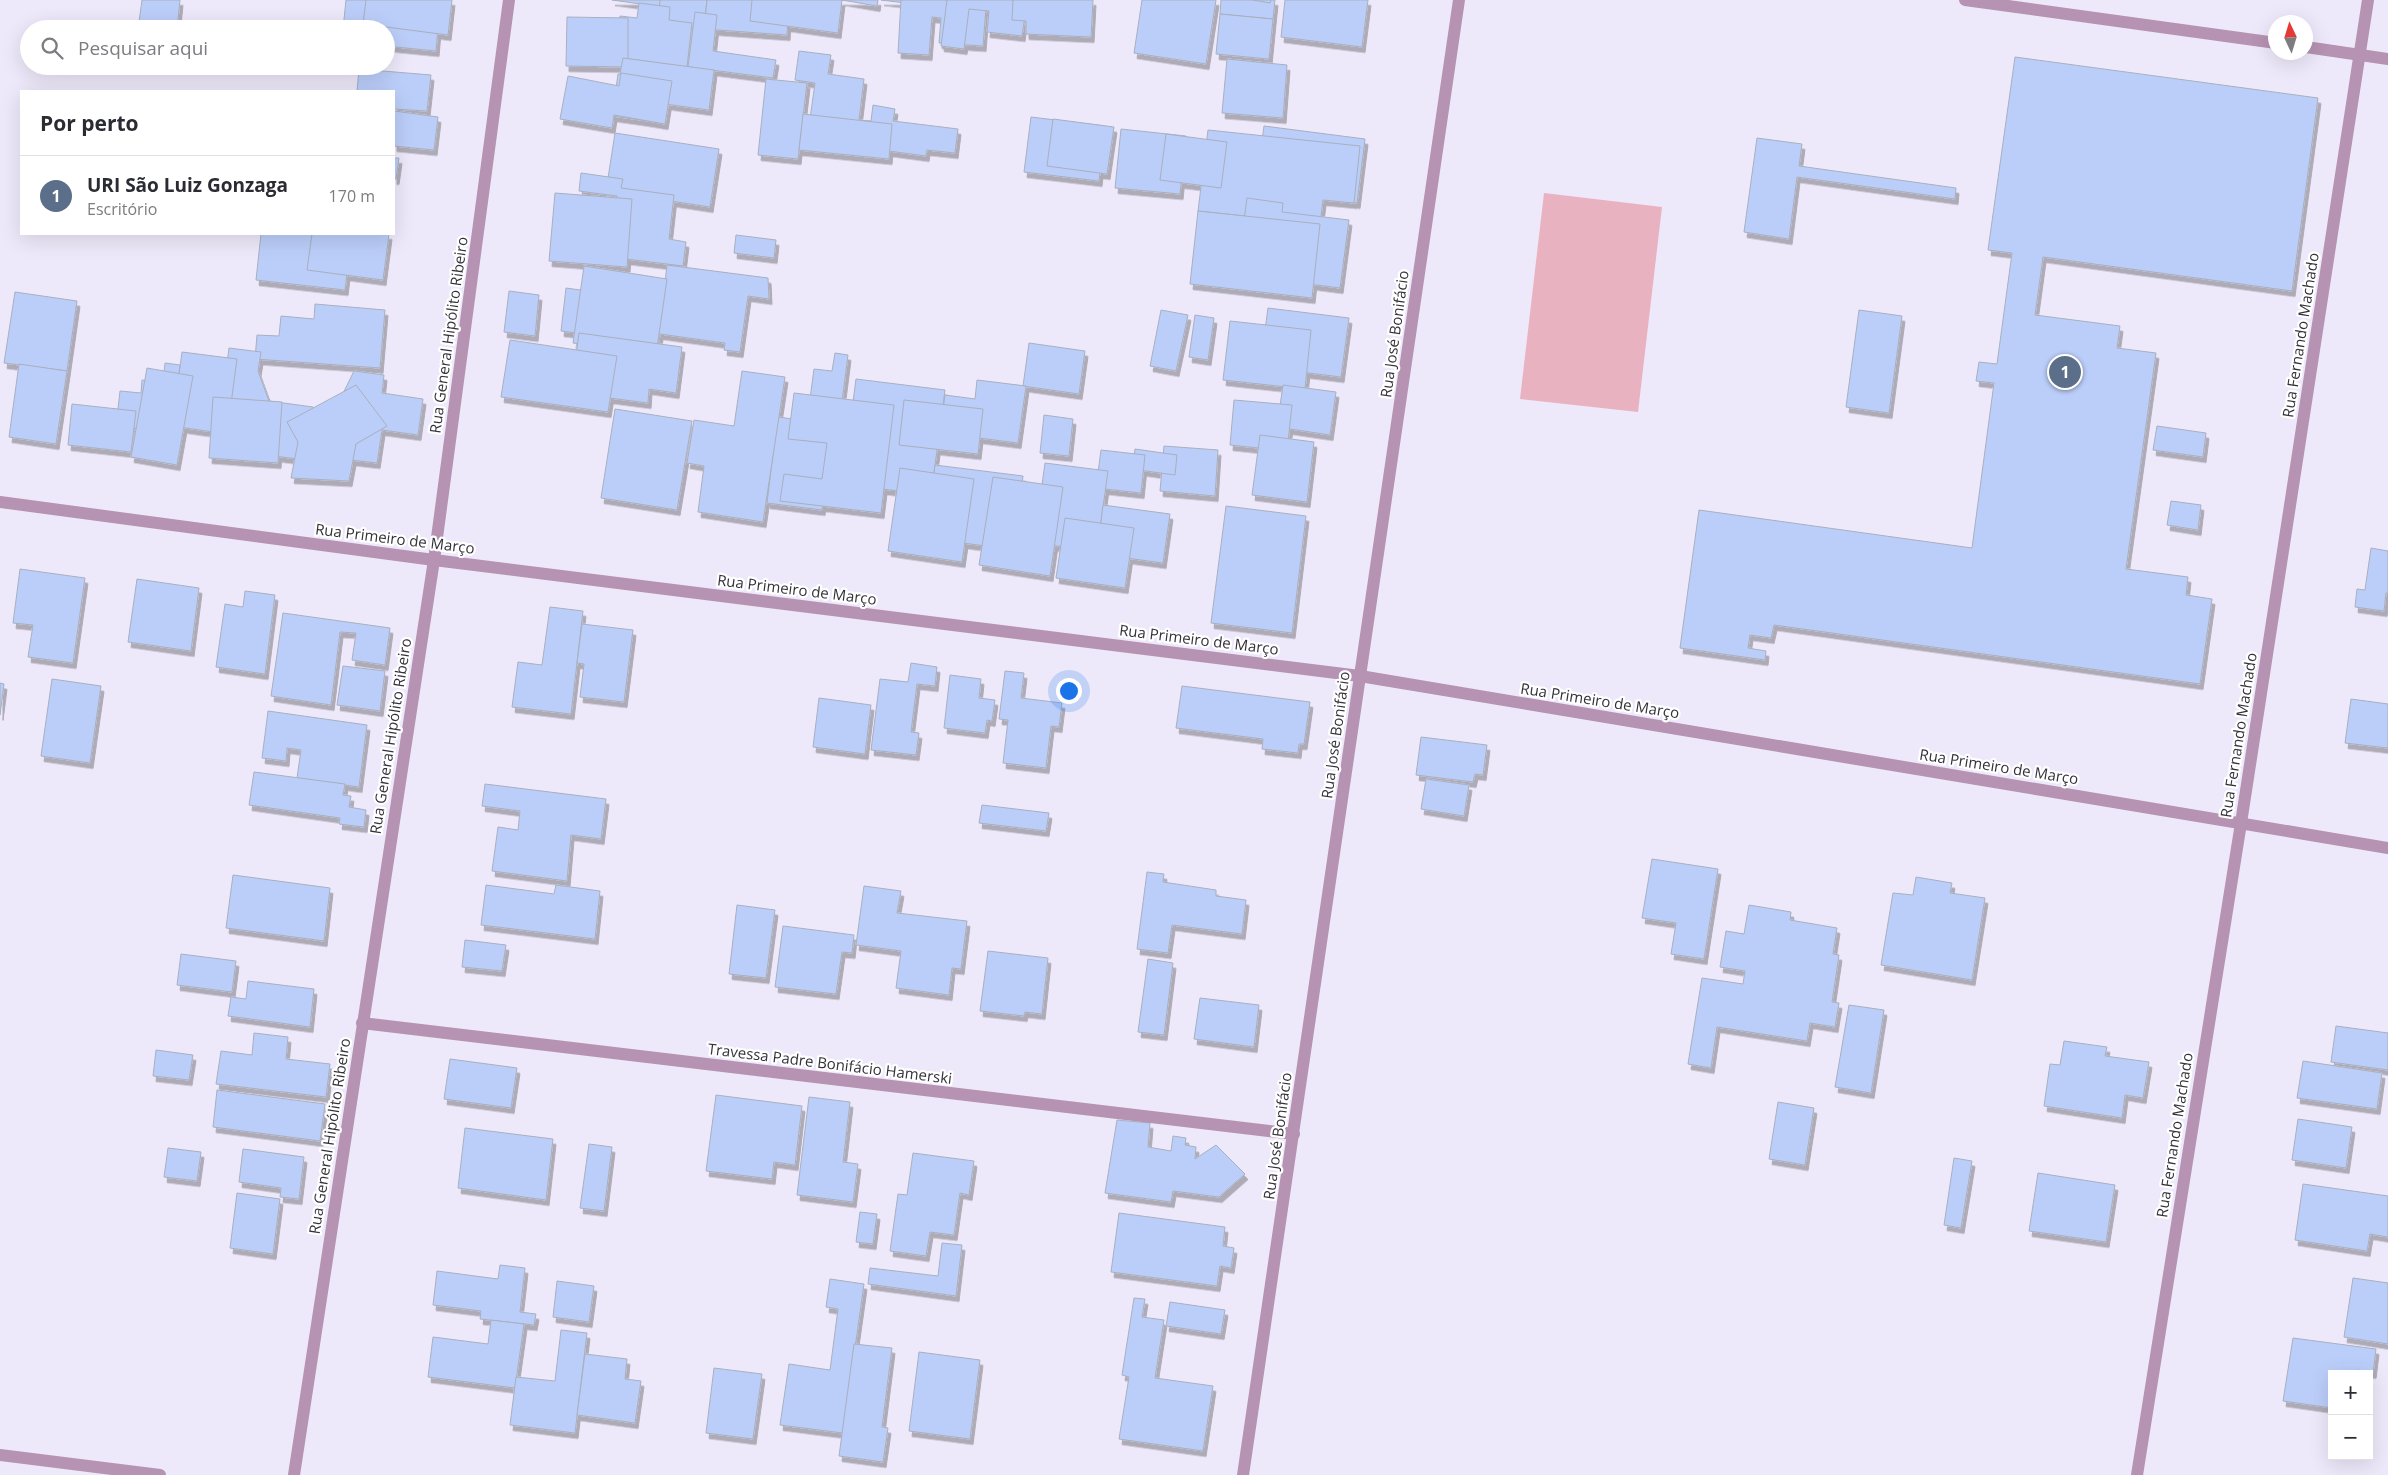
<!DOCTYPE html>
<html lang="pt">
<head>
<meta charset="utf-8">
<style>
  :root { --surface:#fff; --page:#f7f7f7; --text:#2b2b33; --muted:#7c7c81; --line:#e1e1e2; --accent:#256e0f }
  body { margin:0; font-family:"Open Sans",sans-serif; background:var(--page); color:var(--text) }
  .controls { position:absolute; right:15px; bottom:15px; display:grid; overflow:hidden; border-radius:0px; box-shadow:0 5px 20px #0002 }
  .controls button { width:45px; height:45px; display:grid; place-items:center; padding:0; border:0; border-bottom:1px solid var(--line); background:var(--surface); color:var(--text); font:25px sans-serif }
  .compass { position:absolute; left:2268px; top:15px; width:45px; height:45px; border-radius:50%; background:var(--surface); box-shadow:0 5px 20px #0002; rotate:356deg }
  .you { position:absolute; left:1068px; top:690px; width:18px; height:18px; margin:-12px; border:4px solid #fff; border-radius:50%; background:#1a73e8; box-shadow:0 0 0 8px #1a73e833 }
  .badge { display:grid; place-items:center; width:32px; height:32px; border-radius:50%; background:var(--accent); color:#fff; font-size:16px; font-weight:700 }
  .pin { position:absolute; translate:-50% -50%; border:2px solid #fff; box-shadow:0 1px 5px #0006 }
  .list { margin:0; padding:0; list-style:none }
  h2 { display:flex; justify-content:space-between; align-items:center; height:65px; margin:0; padding:0 20px; font-size:21px }
  h2 small { font-size:16px; font-weight:400; color:var(--muted) }
  .list li { display:grid; grid-template-columns:32px 1fr auto; gap:15px; align-items:center; box-sizing:border-box; height:80px; padding:0 20px; border-top:1px solid var(--line) }
  .list b { display:block; font-size:19px; white-space:nowrap }
  .list p { margin:0; font-size:16px; white-space:nowrap; color:var(--muted) }
  .list em { font-size:16px; font-style:normal; color:var(--muted) }
  .icon { flex:none; width:28px; height:28px; fill:none; stroke:currentColor; stroke-width:2; stroke-linecap:round; stroke-linejoin:round }
  .map { position:relative; flex:none; width:2388px; height:1475px; overflow:hidden }
  .search { position:absolute; background:var(--surface); box-shadow:0 5px 20px #0002; left:20px; top:20px; width:375px; height:55px; display:flex; align-items:center; gap:12px; box-sizing:border-box; padding:0 18px; border-radius:28px; color:var(--muted); font-size:19px }
  .panel { position:absolute; background:var(--surface); box-shadow:0 5px 20px #0002; left:20px; top:90px; width:375px; height:145px; border-radius:0px }
  .map>svg:first-child { display:block }
  .green { fill:#e9b2c1 }
  .building { fill:#bbcef9; stroke:#a8afbf; filter:url(#shadow) }
  .lines { fill:none; stroke-linecap:round; stroke-linejoin:round }
  .street { stroke:#b692b3; stroke-width:12 }
  .labels { text-anchor:middle; dominant-baseline:central; stroke-width:4.5; stroke-linejoin:round; paint-order:stroke }
  .street-label { font-size:15px; fill:#343239; stroke:#fff }
</style>
</head>
<body>
<div class="map">
<svg width="2388" height="1475" viewBox="0 0 2388 1475">
  <defs>
    <filter id="shadow"><feDropShadow dx="3" dy="5.5" stdDeviation="0" flood-color="#0004"/></filter>
  </defs>
  <rect width="100%" height="100%" fill="#ede9fa"/>
  <polygon class="green" points="1544,193 1662,207 1638,412 1520,399"/>
  <g class="building">
    <polygon points="142,0 180,0 177,29 138,29"/>
    <polygon points="346,0 393,0 440,4 436,51 386,46 386,29 343,29"/>
    <polygon points="366,0 452,0 448,35 363,24"/>
    <polygon points="612,0 670,0 669,8"/>
    <polygon points="660,0 707,0 704,29 658,26"/>
    <polygon points="707,0 789,0 787,35 704,29"/>
    <polygon points="752,0 842,0 838,33 750,21"/>
    <polygon points="842,0 878,0 877,6"/>
    <polygon points="881,0 947,0 946,8"/>
    <polygon points="901,0 1006,0 1006,10 986,8 983,46 939,43 941,18 932,17 929,55 898,53"/>
    <polygon points="947,0 1052,0 1052,6 1027,2 1022,36 987,32 989,11 969,9 964,49 941,46"/>
    <polygon points="1013,0 1093,0 1091,37 1026,34 1026,21 1012,20"/>
    <polygon points="1142,0 1216,0 1206,64 1134,53"/>
    <polygon points="1221,0 1275,0 1273,19 1220,14"/>
    <polygon points="1253,0 1271,0 1270,3"/>
    <polygon points="1285,0 1368,0 1362,47 1281,37"/>
    <polygon points="639,3 670,7 669,20 692,23 687,67 615,57 620,16 637,18"/>
    <polygon points="695,12 717,15 713,51 776,60 773,78 688,67"/>
    <polygon points="1220,14 1273,19 1269,59 1216,54"/>
    <polygon points="567,17 628,18 628,67 566,66"/>
    <polygon points="799,51 831,55 828,74 864,79 859,120 871,121 873,105 895,109 893,121 958,129 955,153 927,150 926,156 807,140 815,83 795,80"/>
    <polygon points="2015,57 2318,98 2292,291 2043,257 2035,315 2120,326 2117,348 2156,353 2126,569 2188,577 2186,595 2212,599 2200,684 1774,625 1771,638 1750,635 1748,648 1766,651 1765,660 1680,648 1699,510 1972,548 1994,383 1976,381 1979,362 1997,364 2012,253 1988,250"/>
    <polygon points="623,58 714,70 709,110 665,104 663,123 612,116 618,74 620,74"/>
    <polygon points="1227,59 1287,65 1283,118 1222,113"/>
    <polygon points="359,69 431,75 427,111 394,109 394,91 357,91"/>
    <polygon points="621,73 672,81 665,124 614,115 612,128 560,119 568,76 619,86"/>
    <polygon points="766,79 807,83 798,159 758,155"/>
    <polygon points="394,111 438,117 434,150 394,146"/>
    <polygon points="803,114 892,124 889,159 799,150"/>
    <polygon points="1031,117 1105,126 1099,181 1024,172"/>
    <polygon points="1053,119 1114,127 1107,174 1047,166"/>
    <polygon points="1264,126 1365,139 1357,203 1296,195 1295,204 1254,199"/>
    <polygon points="1121,129 1186,136 1180,194 1115,188"/>
    <polygon points="1208,130 1360,146 1354,203 1323,200 1320,224 1198,211"/>
    <polygon points="615,133 719,149 710,207 606,191"/>
    <polygon points="1166,134 1227,142 1221,188 1160,180"/>
    <polygon points="1757,138 1802,144 1799,166 1956,188 1955,199 1797,177 1789,239 1744,232"/>
    <polygon points="394,158 399,158 396,179 394,179"/>
    <polygon points="581,173 623,179 621,188 674,195 669,239 686,242 683,266 610,257 617,196 579,191"/>
    <polygon points="555,193 632,199 627,267 549,261"/>
    <polygon points="1247,198 1283,203 1282,212 1349,220 1340,288 1309,284 1312,267 1275,262 1272,279 1237,274"/>
    <polygon points="1198,211 1320,224 1312,298 1190,284"/>
    <polygon points="261,234 352,234 345,290 256,280"/>
    <polygon points="312,234 389,234 383,280 307,270"/>
    <polygon points="736,235 776,240 774,258 734,253"/>
    <polygon points="667,265 768,278 769,299 748,296 740,352 724,350 725,343 660,334 659,343 561,331 566,288 616,295 616,304 662,309"/>
    <polygon points="584,266 667,279 656,355 573,343"/>
    <polygon points="509,291 539,295 535,336 504,332"/>
    <polygon points="15,292 77,301 67,371 4,363"/>
    <polygon points="315,304 385,310 380,368 255,359 257,335 279,336 281,316 314,319"/>
    <polygon points="1268,308 1349,318 1341,377 1260,367"/>
    <polygon points="1161,310 1188,315 1176,371 1150,366"/>
    <polygon points="1859,310 1902,316 1889,413 1846,407"/>
    <polygon points="1195,315 1214,318 1208,360 1189,357"/>
    <polygon points="1230,321 1311,330 1305,389 1223,380"/>
    <polygon points="579,333 682,347 676,393 649,389 648,403 571,393"/>
    <polygon points="510,340 617,356 608,412 501,397"/>
    <polygon points="1029,343 1085,351 1079,394 1023,386"/>
    <polygon points="229,348 261,352 258,371 269,401 313,407 306,460 235,451 240,411 221,409"/>
    <polygon points="182,352 237,359 227,434 172,426"/>
    <polygon points="835,353 848,355 839,425 831,425 822,510 767,503 773,453 752,451 757,414 807,421 814,369 832,371"/>
    <polygon points="165,363 180,365 171,433 116,426 120,391 141,393 142,380 163,382"/>
    <polygon points="19,364 67,371 56,444 9,437"/>
    <polygon points="147,368 193,376 177,465 131,457"/>
    <polygon points="354,371 384,375 382,393 423,399 418,435 382,430 377,463 325,457 329,422"/>
    <polygon points="742,371 785,377 763,522 698,512 704,466 687,463 694,420 734,426"/>
    <polygon points="856,379 945,390 931,495 842,484 846,458 871,461 876,420 851,417"/>
    <polygon points="977,380 1026,386 1018,443 940,433 945,395 975,399"/>
    <polygon points="356,385 387,426 356,444 349,481 291,478 298,442 287,422"/>
    <polygon points="1283,385 1336,392 1330,435 1277,427"/>
    <polygon points="794,393 894,405 881,513 780,501 784,474 822,479 827,443 788,439"/>
    <polygon points="213,397 282,402 278,463 209,458"/>
    <polygon points="904,400 983,409 978,454 899,445"/>
    <polygon points="1234,400 1292,405 1287,451 1230,445"/>
    <polygon points="72,404 136,411 131,452 68,445"/>
    <polygon points="615,409 692,421 677,510 601,498"/>
    <polygon points="1044,415 1073,419 1069,456 1040,453"/>
    <polygon points="2157,426 2206,433 2203,457 2153,450"/>
    <polygon points="1260,435 1314,442 1307,502 1252,495"/>
    <polygon points="1164,446 1218,450 1215,496 1160,491"/>
    <polygon points="1135,449 1177,455 1175,475 1139,470 1140,465 1133,464"/>
    <polygon points="1101,450 1145,455 1141,493 1096,488"/>
    <polygon points="1045,463 1108,471 1097,551 1034,543"/>
    <polygon points="935,465 1023,476 1018,519 997,516 993,547 926,538"/>
    <polygon points="900,468 974,479 962,562 888,551"/>
    <polygon points="993,477 1063,487 1050,576 979,565"/>
    <polygon points="2171,501 2201,505 2198,530 2167,525"/>
    <polygon points="1103,505 1170,514 1163,563 1097,554"/>
    <polygon points="1226,506 1306,516 1292,633 1211,623"/>
    <polygon points="1065,518 1134,528 1125,588 1056,578"/>
    <polygon points="2371,548 2388,551 2388,593 2386,593 2384,611 2355,607 2357,589 2365,590"/>
    <polygon points="20,569 85,578 73,663 28,657 33,625 13,623"/>
    <polygon points="137,579 199,588 191,651 128,642"/>
    <polygon points="245,591 275,595 265,674 216,667 225,604 243,607"/>
    <polygon points="550,607 583,611 571,714 512,707 518,662 542,665"/>
    <polygon points="283,613 390,628 385,665 352,660 356,633 340,632 331,705 271,696"/>
    <polygon points="582,624 633,630 624,702 580,697 584,664 577,663"/>
    <polygon points="911,663 937,667 935,686 917,684 911,732 919,733 916,755 871,750 880,679 908,682"/>
    <polygon points="343,666 385,671 380,711 337,705"/>
    <polygon points="1005,671 1024,673 1021,698 1062,703 1059,727 1051,726 1046,768 1003,763 1008,720 999,719"/>
    <polygon points="950,675 981,679 979,698 995,700 992,721 987,720 985,733 944,728"/>
    <polygon points="52,679 101,686 90,763 41,756"/>
    <polygon points="0,683 4,684 0,715"/>
    <polygon points="1182,686 1310,702 1304,744 1299,744 1298,753 1262,749 1263,739 1176,728"/>
    <polygon points="819,698 871,705 865,754 813,747"/>
    <polygon points="2351,699 2388,704 2388,748 2345,743"/>
    <polygon points="268,711 367,725 359,787 297,778 301,750 287,748 286,761 262,758"/>
    <polygon points="1421,737 1487,745 1483,775 1475,774 1473,782 1416,775"/>
    <polygon points="254,772 345,784 343,795 351,796 349,807 366,810 364,827 339,824 340,818 249,805"/>
    <polygon points="1426,779 1469,785 1464,816 1421,809"/>
    <polygon points="485,784 606,799 601,839 571,835 567,881 492,871 498,827 518,830 520,811 482,806"/>
    <polygon points="982,805 1049,813 1046,831 979,823"/>
    <polygon points="1652,859 1718,869 1704,959 1671,954 1676,923 1642,918"/>
    <polygon points="1147,872 1164,874 1163,882 1216,890 1216,896 1246,900 1242,934 1172,925 1168,953 1137,949"/>
    <polygon points="233,875 330,888 324,941 226,928"/>
    <polygon points="1916,877 1952,883 1950,893 1985,898 1972,980 1881,965 1893,893 1913,895"/>
    <polygon points="486,885 554,894 556,885 600,891 595,939 481,925"/>
    <polygon points="864,886 901,891 897,913 967,921 961,969 952,968 949,995 896,988 901,951 856,945"/>
    <polygon points="737,905 775,910 766,978 729,974"/>
    <polygon points="1749,905 1791,912 1790,920 1837,928 1833,954 1839,955 1832,1002 1839,1003 1835,1027 1810,1023 1807,1041 1717,1027 1711,1068 1688,1064 1702,978 1743,984 1745,971 1720,967 1726,931 1744,934"/>
    <polygon points="783,926 854,935 852,953 842,952 836,994 775,987"/>
    <polygon points="465,940 506,945 502,971 462,967"/>
    <polygon points="988,951 1048,958 1042,1014 1025,1012 1024,1016 980,1011"/>
    <polygon points="181,954 236,961 232,992 177,985"/>
    <polygon points="1148,959 1173,963 1164,1035 1138,1032"/>
    <polygon points="248,981 314,989 310,1027 228,1016 231,997 246,999"/>
    <polygon points="1200,998 1259,1005 1254,1047 1194,1039"/>
    <polygon points="1849,1005 1884,1010 1871,1093 1835,1087"/>
    <polygon points="2336,1026 2388,1033 2388,1070 2331,1062"/>
    <polygon points="254,1033 288,1037 286,1059 330,1064 326,1097 216,1084 221,1051 252,1055"/>
    <polygon points="2064,1041 2107,1047 2105,1056 2149,1062 2143,1098 2125,1095 2122,1118 2044,1106 2050,1064 2060,1065"/>
    <polygon points="156,1050 193,1055 189,1080 153,1076"/>
    <polygon points="450,1059 517,1068 511,1108 444,1099"/>
    <polygon points="2303,1061 2382,1073 2377,1109 2297,1098"/>
    <polygon points="217,1090 325,1104 320,1141 213,1127"/>
    <polygon points="716,1095 802,1106 795,1165 774,1162 772,1179 706,1171"/>
    <polygon points="809,1097 850,1102 843,1162 858,1164 853,1202 797,1195"/>
    <polygon points="1778,1102 1814,1108 1805,1165 1769,1159"/>
    <polygon points="2298,1119 2352,1127 2346,1168 2292,1160"/>
    <polygon points="1117,1120 1150,1123 1148,1147 1171,1151 1173,1136 1186,1138 1185,1145 1196,1147 1195,1159 1216,1145 1245,1174 1219,1197 1173,1191 1171,1202 1105,1193"/>
    <polygon points="465,1128 553,1139 546,1200 458,1188"/>
    <polygon points="589,1144 612,1147 604,1211 580,1208"/>
    <polygon points="168,1148 201,1152 197,1181 164,1177"/>
    <polygon points="243,1149 304,1157 299,1199 280,1197 281,1188 239,1182"/>
    <polygon points="913,1153 974,1161 969,1195 960,1193 954,1235 930,1232 926,1256 890,1251 898,1194 907,1195"/>
    <polygon points="1954,1158 1972,1161 1961,1228 1944,1225"/>
    <polygon points="2038,1173 2115,1185 2106,1242 2029,1231"/>
    <polygon points="2303,1184 2388,1196 2388,1237 2370,1234 2367,1251 2295,1240"/>
    <polygon points="237,1193 280,1199 273,1254 230,1248"/>
    <polygon points="860,1212 877,1214 873,1244 856,1242"/>
    <polygon points="1119,1213 1225,1227 1223,1246 1234,1248 1231,1268 1220,1266 1217,1286 1111,1272"/>
    <polygon points="942,1243 962,1245 956,1296 868,1284 870,1268 938,1276"/>
    <polygon points="500,1265 525,1268 520,1312 536,1314 534,1325 480,1319 481,1311 433,1305 437,1271 498,1279"/>
    <polygon points="2353,1278 2388,1283 2388,1344 2344,1337"/>
    <polygon points="830,1279 864,1284 843,1433 780,1425 789,1364 830,1370 838,1309 826,1307"/>
    <polygon points="557,1281 594,1286 589,1322 553,1317"/>
    <polygon points="1134,1298 1145,1299 1142,1317 1164,1320 1155,1378 1213,1386 1203,1451 1119,1439 1129,1377 1122,1375"/>
    <polygon points="1170,1302 1225,1310 1221,1334 1166,1326"/>
    <polygon points="491,1320 524,1324 515,1388 428,1377 433,1337 488,1344"/>
    <polygon points="561,1330 587,1333 575,1433 510,1425 516,1377 555,1381"/>
    <polygon points="2293,1338 2376,1349 2373,1373 2357,1370 2357,1374 2332,1374 2332,1408 2283,1401"/>
    <polygon points="854,1344 892,1348 882,1427 888,1428 883,1462 839,1456"/>
    <polygon points="919,1352 980,1360 970,1439 909,1431"/>
    <polygon points="585,1354 627,1359 625,1379 641,1381 635,1423 577,1415"/>
    <polygon points="714,1368 762,1374 753,1439 706,1433"/>
  </g>
  <g class="lines">
    <g class="street">
      <polyline points="1965,0 2276,43"/>
      <polyline points="2306,47 2388,59"/>
      <polyline points="0,502 434,560 1360,676 2388,848"/>
      <polyline points="362,1023 1294,1134"/>
      <polyline points="0,1455 160,1475"/>
      <polyline points="294,1475 434,560 509,0"/>
      <polyline points="1243,1475 1459,0"/>
      <polyline points="2137,1475 2241,823 2368,0"/>
    </g>
  </g>
  <g class="labels">
    <g class="street-label">
      <text transform="translate(1394 334) rotate(-82)">Rua José Bonifácio</text>
      <text transform="translate(448 335) rotate(-82)">Rua General Hipólito Ribeiro</text>
      <text transform="translate(2300 335) rotate(-81)">Rua Fernando Machado</text>
      <text transform="translate(395 538) rotate(7)">Rua Primeiro de Março</text>
      <text transform="translate(797 589) rotate(7)">Rua Primeiro de Março</text>
      <text transform="translate(1199 639) rotate(7)">Rua Primeiro de Março</text>
      <text transform="translate(1600 700) rotate(9)">Rua Primeiro de Março</text>
      <text transform="translate(1335 735) rotate(-82)">Rua José Bonifácio</text>
      <text transform="translate(2238 735) rotate(-81)">Rua Fernando Machado</text>
      <text transform="translate(390 736) rotate(-81)">Rua General Hipólito Ribeiro</text>
      <text transform="translate(1999 766) rotate(9)">Rua Primeiro de Março</text>
      <text transform="translate(830 1063) rotate(7)">Travessa Padre Bonifácio Hamerski</text>
      <text transform="translate(2174 1135) rotate(-81)">Rua Fernando Machado</text>
      <text transform="translate(329 1136) rotate(-81)">Rua General Hipólito Ribeiro</text>
      <text transform="translate(1277 1136) rotate(-82)">Rua José Bonifácio</text>
    </g>
  </g>
</svg>
<div class="controls">
<button>+</button>
<button>−</button>
</div>
<svg class="compass" viewBox="-18 -18 36 36"><path d="M0-13l5 13h-10z" fill="#e53935"/><path d="M0 13l5-13h-10z" fill="#7c7c81"/></svg>
<div class="you"></div>
<div class="pin badge" style="left:2065px;top:372px;background:#5c6f8a">1</div>
<div class="search"><svg class="icon" aria-label="search" viewBox="0 0 24 24"><circle cx="10" cy="10" r="6"/><path d="M15 15l6 6"/></svg>Pesquisar aqui</div>
<section class="panel">
<h2>Por perto<small></small></h2>
<ul class="list">
<li><span class="badge" style="background:#5c6f8a">1</span><div><b>URI São Luiz Gonzaga</b><p>Escritório</p></div><em>170 m</em></li>
</ul>
</section>
</div>
</body>
</html>
